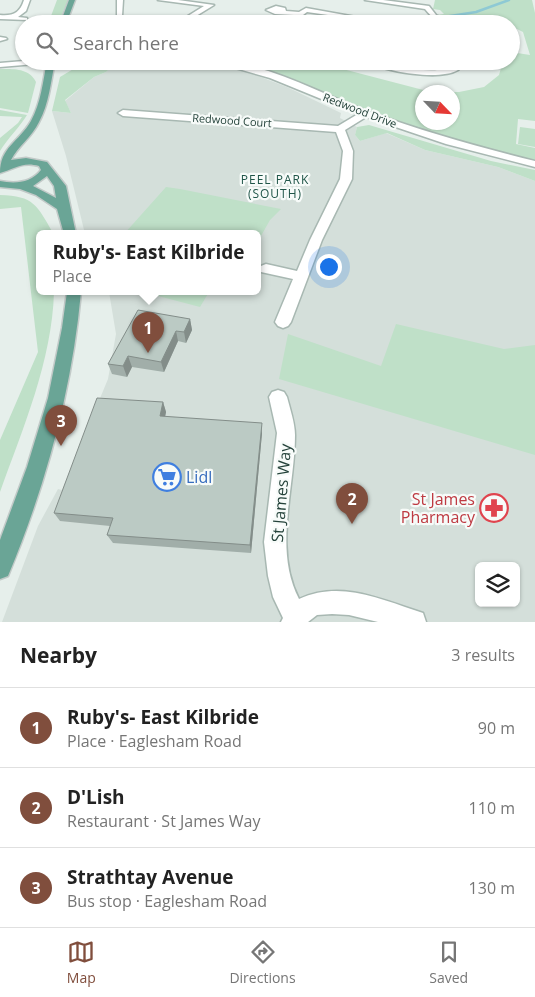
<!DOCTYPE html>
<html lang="en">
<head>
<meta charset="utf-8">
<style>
  :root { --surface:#fff; --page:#f6f6f6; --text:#222; --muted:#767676; --line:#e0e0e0; --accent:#804e3d }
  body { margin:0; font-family:"Open Sans",sans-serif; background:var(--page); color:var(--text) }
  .controls { position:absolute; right:15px; bottom:15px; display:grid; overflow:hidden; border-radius:8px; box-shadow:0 1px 4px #0004 }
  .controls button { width:45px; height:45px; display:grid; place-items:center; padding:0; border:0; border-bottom:1px solid var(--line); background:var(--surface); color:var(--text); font:25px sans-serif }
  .compass { position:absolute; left:415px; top:85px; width:45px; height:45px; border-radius:50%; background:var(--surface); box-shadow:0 1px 4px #0004; rotate:115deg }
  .you { position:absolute; left:328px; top:266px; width:18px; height:18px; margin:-12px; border:4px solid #fff; border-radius:50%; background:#1a73e8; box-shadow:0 0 0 8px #1a73e833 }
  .badge { display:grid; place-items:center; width:32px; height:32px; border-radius:50%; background:var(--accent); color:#fff; font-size:16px; font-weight:700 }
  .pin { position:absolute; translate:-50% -41px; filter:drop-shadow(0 1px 2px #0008) }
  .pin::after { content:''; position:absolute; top:26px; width:18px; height:15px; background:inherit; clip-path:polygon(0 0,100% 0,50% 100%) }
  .popup { position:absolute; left:36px; top:230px; width:225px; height:65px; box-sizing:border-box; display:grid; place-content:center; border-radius:8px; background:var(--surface); filter:drop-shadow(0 1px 4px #0005); font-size:16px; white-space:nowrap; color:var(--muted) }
  .popup b { font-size:19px; color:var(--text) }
  .popup::after { content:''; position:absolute; left:50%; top:100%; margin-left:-10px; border:10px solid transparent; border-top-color:var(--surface) }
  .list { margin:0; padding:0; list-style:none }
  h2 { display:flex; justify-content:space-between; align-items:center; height:65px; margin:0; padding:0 20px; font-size:21px }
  h2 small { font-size:16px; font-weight:400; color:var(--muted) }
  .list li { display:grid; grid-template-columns:32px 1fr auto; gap:15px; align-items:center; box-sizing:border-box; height:80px; padding:0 20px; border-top:1px solid var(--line) }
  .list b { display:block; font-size:19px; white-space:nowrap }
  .list p { margin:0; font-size:16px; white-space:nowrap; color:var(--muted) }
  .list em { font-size:16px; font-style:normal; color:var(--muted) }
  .icon { flex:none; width:28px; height:28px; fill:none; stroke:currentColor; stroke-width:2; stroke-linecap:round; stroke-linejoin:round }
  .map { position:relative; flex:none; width:535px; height:622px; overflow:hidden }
  .search { position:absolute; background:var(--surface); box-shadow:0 1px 4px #0004; left:15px; right:15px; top:15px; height:55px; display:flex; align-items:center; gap:12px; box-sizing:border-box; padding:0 18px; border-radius:28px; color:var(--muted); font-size:19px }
  .sheet { height:305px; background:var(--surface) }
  nav { display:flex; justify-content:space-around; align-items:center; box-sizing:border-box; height:70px; border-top:1px solid var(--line); background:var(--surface); font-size:14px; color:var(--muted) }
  nav a { display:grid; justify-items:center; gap:2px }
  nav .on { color:var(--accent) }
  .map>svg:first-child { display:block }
  .built { fill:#d4dfda; fill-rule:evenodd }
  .green { fill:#bfe0c8; fill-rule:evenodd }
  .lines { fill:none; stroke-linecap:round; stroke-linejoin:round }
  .stream { stroke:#8ec9d4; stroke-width:2.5 }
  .minor-casing { stroke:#a8b8b2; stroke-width:3 }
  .major-casing { stroke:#c2cac8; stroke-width:3 }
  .minor { fill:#fff; fill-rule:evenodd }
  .major { fill:#6aa596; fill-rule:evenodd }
  .wall { fill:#a1aea9 }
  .shaded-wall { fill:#838d89 }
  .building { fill:#bbcac4; stroke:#838d89 }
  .labels { text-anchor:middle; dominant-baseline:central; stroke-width:4.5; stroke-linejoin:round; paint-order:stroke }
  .far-street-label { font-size:11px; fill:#24423a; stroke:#f7fbf9 }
  .far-neighbourhood-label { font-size:12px; letter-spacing:1px; fill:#1f5548; stroke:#f7fbf9 }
  .near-shop-label { font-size:16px; fill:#366cbe; stroke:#f7fbf9; text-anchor:start }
  .near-street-label { font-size:16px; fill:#24423a; stroke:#f7fbf9 }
  .near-health-label { font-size:16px; fill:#be3a42; stroke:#f7fbf9; text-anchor:end }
</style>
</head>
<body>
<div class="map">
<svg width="535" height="622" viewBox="0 0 535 622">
  <rect width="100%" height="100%" fill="#e6efeb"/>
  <path class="built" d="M118,61h66l61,10 42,16 54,26 -1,5 17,9 -2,8 5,6 26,-8 39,17 73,17 37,14v441h-533l36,-96 20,-37 4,1 46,-111 8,-45 -7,-42h148v-58h-172l-19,-78 -14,-45 19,2 -6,-12 29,-24 12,-5zM479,566h37v37h-37z"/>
  <g class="green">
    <polygon points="57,0 68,0 58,24 48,24"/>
    <path d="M435,0h97l3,13v108l-17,-2 -2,25 19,4v12c-55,-12 -109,-27 -162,-47 -47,-18 -92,-38 -140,-52h71l19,4 6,-4h17l-11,6 96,25h28l25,-5 15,-12 4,-14h8v-9l19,3 -7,-23 -12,-6v-2h-27l-14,-7 -21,5 -12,-7 7,-1 -4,-4 -7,-1zM422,92h30v30h-30z"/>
    <polygon points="430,17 440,22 389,24 404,19"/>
    <polygon points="104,61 118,61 106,72 94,77 65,100 71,113 52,111 60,77 75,68"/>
    <polygon points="421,61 455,64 435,70 411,68"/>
    <path d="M0,69c14,0 29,-1 36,13l-8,31 -28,-5z"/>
    <path d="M0,110l27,5c-8,13 -19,23 -27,36v-13l18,-15 4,-6 -22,-1z"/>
    <polygon points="369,125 491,161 535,170 535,181 498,167 425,150 387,133 360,141 355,135 357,127"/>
    <polygon points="520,127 535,129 535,147 518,144"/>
    <polygon points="166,187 180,189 281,209 270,220 257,243 257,234 124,234"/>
    <path d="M0,195c34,1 37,10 53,38v1h-14v58h15c-2,69 -31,136 -54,200v-52l38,-88 -17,-145 -21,2z"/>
    <polygon points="143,292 209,292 200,307"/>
    <polygon points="396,324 504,349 535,345 535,455 279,379 288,334 381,366"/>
  </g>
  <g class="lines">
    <g class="stream">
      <polyline points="399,24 476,12 509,0"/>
      <polyline points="332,65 339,61"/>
    </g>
    <defs>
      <g id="minor">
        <path d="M24,0h6l-4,11 -8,6 9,1v2l-27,-1v-4c13,1 20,-2 24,-15z"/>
        <polygon points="117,0 123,0 122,16 138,24 129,24 117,18"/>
        <polygon points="158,0 178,0 214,5 183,24 175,24 204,6"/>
        <path d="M365,0h18l46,6 7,9 17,9c-13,0 -20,-5 -28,-15z"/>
        <polygon points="276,6 285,8 286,11 299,12 306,8 356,17 351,24 344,24 349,18 307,12 291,24 283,24 294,15 275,14 266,10"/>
        <polygon points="0,37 6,38 7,39 0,41"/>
        <polygon points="24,61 51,61 47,63 0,67 0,63"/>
        <path d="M211,61c55,0 109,33 159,51 54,20 109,35 165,49v6l-89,-23 -80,-27 -21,13 8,21 -1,28 -30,61 -31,82 -3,4 -5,2 -5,-2 -3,-4 18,-43 -32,-7 -2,-3 2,-3 5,-2 31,7 13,-31 30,-61 3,-28 -7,-19 -213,-16 -5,-3 5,-3 215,16 20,-12 -88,-36z"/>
        <path d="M367,61c25,0 71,21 91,0h8c-3,3 -5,7 -8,9 -18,11 -74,2 -91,-9z"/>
        <path d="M278,390l6,2 3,5c3,12 8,26 8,38 0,53 -22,114 4,164 39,-18 77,-2 115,11l9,3 3,9h-48l-29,-7 -17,-1 -15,1 -9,7h-27l2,-4 -10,-21 -5,-21 -4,-34 13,-109 -8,-36 3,-5z"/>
      </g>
      <g id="major">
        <polygon points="69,0 75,0 66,24 60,24"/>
        <path d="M47,61h8c-4,20 -6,43 -16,61 -7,15 -21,24 -28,38l15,-2 21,4 19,24 10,48h-12l-7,-25 -21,-14 -16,-6 -20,-2v-6c15,3 31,2 41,-11l-2,-4c-16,-5 -25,3 -39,7 0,-26 19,-31 31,-52 10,-18 12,-40 16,-60zM47,176l7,10 2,12 -23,-12z"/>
        <path d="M67,292h14c-9,98 -35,193 -73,284l-8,3v-39l27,-73 21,-69 14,-70z"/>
      </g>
    </defs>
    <use href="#minor" class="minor-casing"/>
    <use href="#major" class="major-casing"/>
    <use href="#minor" class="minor"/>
    <use href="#major" class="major"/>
  </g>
  <g class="wall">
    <polygon points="190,319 192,330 186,343 178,341 164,372 132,367 127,377 112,374 108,364"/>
    <polygon points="163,402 166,412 165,417 262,433 251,553 113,543 107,535 110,526 60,521 54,513"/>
  </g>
  <g class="shaded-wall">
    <polygon points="190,319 192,330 186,343 184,332"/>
    <polygon points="176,331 178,341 164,372 161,362"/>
    <polygon points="128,356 132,367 127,377 123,366"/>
    <polygon points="163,402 166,412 163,426 160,416"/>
    <polygon points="262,423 262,433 251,553 250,545"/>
  </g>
  <g class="building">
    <polygon points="138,310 190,319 184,332 176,331 161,362 128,356 123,366 108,364"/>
    <polygon points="97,398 163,402 160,416 262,423 250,545 107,535 113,518 54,513"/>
  </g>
  <defs>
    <symbol id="supermarket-ring" viewBox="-11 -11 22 22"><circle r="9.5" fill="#f7fbf9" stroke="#3f7fe0" stroke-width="1.5"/><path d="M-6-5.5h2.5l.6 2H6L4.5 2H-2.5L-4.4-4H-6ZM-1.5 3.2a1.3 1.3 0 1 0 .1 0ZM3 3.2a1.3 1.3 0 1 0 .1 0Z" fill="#3f7fe0"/></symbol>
    <symbol id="pharmacy-ring" viewBox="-11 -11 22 22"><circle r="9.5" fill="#f7fbf9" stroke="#e0444e" stroke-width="1.5"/><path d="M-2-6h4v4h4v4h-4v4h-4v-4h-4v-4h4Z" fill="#e0444e"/></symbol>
  </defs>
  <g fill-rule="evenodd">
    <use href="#supermarket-ring" x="151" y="461" width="32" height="32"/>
    <use href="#pharmacy-ring" x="478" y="492" width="32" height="32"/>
  </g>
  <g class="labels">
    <g class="far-street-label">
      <text transform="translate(360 110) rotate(21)">Redwood Drive</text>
      <text transform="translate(232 120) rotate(4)">Redwood Court</text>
    </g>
    <g class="far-neighbourhood-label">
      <text x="275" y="179">PEEL PARK<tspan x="275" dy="14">(SOUTH)</tspan></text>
    </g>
    <g class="near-shop-label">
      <text x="186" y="477">Lidl</text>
    </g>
    <g class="near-street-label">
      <text transform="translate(281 493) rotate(-85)">St James Way</text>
    </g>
    <g class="near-health-label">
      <text x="475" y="499">St James<tspan x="475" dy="18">Pharmacy</tspan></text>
    </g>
  </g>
</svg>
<div class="controls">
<button><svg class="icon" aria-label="layers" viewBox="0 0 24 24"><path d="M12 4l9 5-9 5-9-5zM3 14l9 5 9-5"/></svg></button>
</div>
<svg class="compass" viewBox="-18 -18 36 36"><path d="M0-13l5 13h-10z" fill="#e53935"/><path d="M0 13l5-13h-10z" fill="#767676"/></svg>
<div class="you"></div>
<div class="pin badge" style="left:148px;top:353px">1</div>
<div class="popup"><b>Ruby's- East Kilbride</b>Place</div>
<div class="pin badge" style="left:352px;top:524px">2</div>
<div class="pin badge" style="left:61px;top:446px">3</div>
<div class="search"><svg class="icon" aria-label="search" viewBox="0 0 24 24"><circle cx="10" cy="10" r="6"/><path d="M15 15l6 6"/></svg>Search here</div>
</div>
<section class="sheet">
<h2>Nearby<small>3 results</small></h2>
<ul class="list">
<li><span class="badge">1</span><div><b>Ruby's- East Kilbride</b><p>Place · Eaglesham Road</p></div><em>90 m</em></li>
<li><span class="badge">2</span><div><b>D'Lish</b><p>Restaurant · St James Way</p></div><em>110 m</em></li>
<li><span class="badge">3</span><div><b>Strathtay Avenue</b><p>Bus stop · Eaglesham Road</p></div><em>130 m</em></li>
</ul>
</section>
<nav>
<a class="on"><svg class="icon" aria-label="map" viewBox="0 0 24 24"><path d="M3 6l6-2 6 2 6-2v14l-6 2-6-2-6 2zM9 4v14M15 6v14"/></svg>Map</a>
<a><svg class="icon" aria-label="directions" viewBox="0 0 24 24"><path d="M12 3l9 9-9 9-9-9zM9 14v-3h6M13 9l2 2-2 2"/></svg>Directions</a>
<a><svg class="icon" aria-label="saved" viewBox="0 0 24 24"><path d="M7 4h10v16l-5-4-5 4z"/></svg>Saved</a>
</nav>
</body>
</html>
